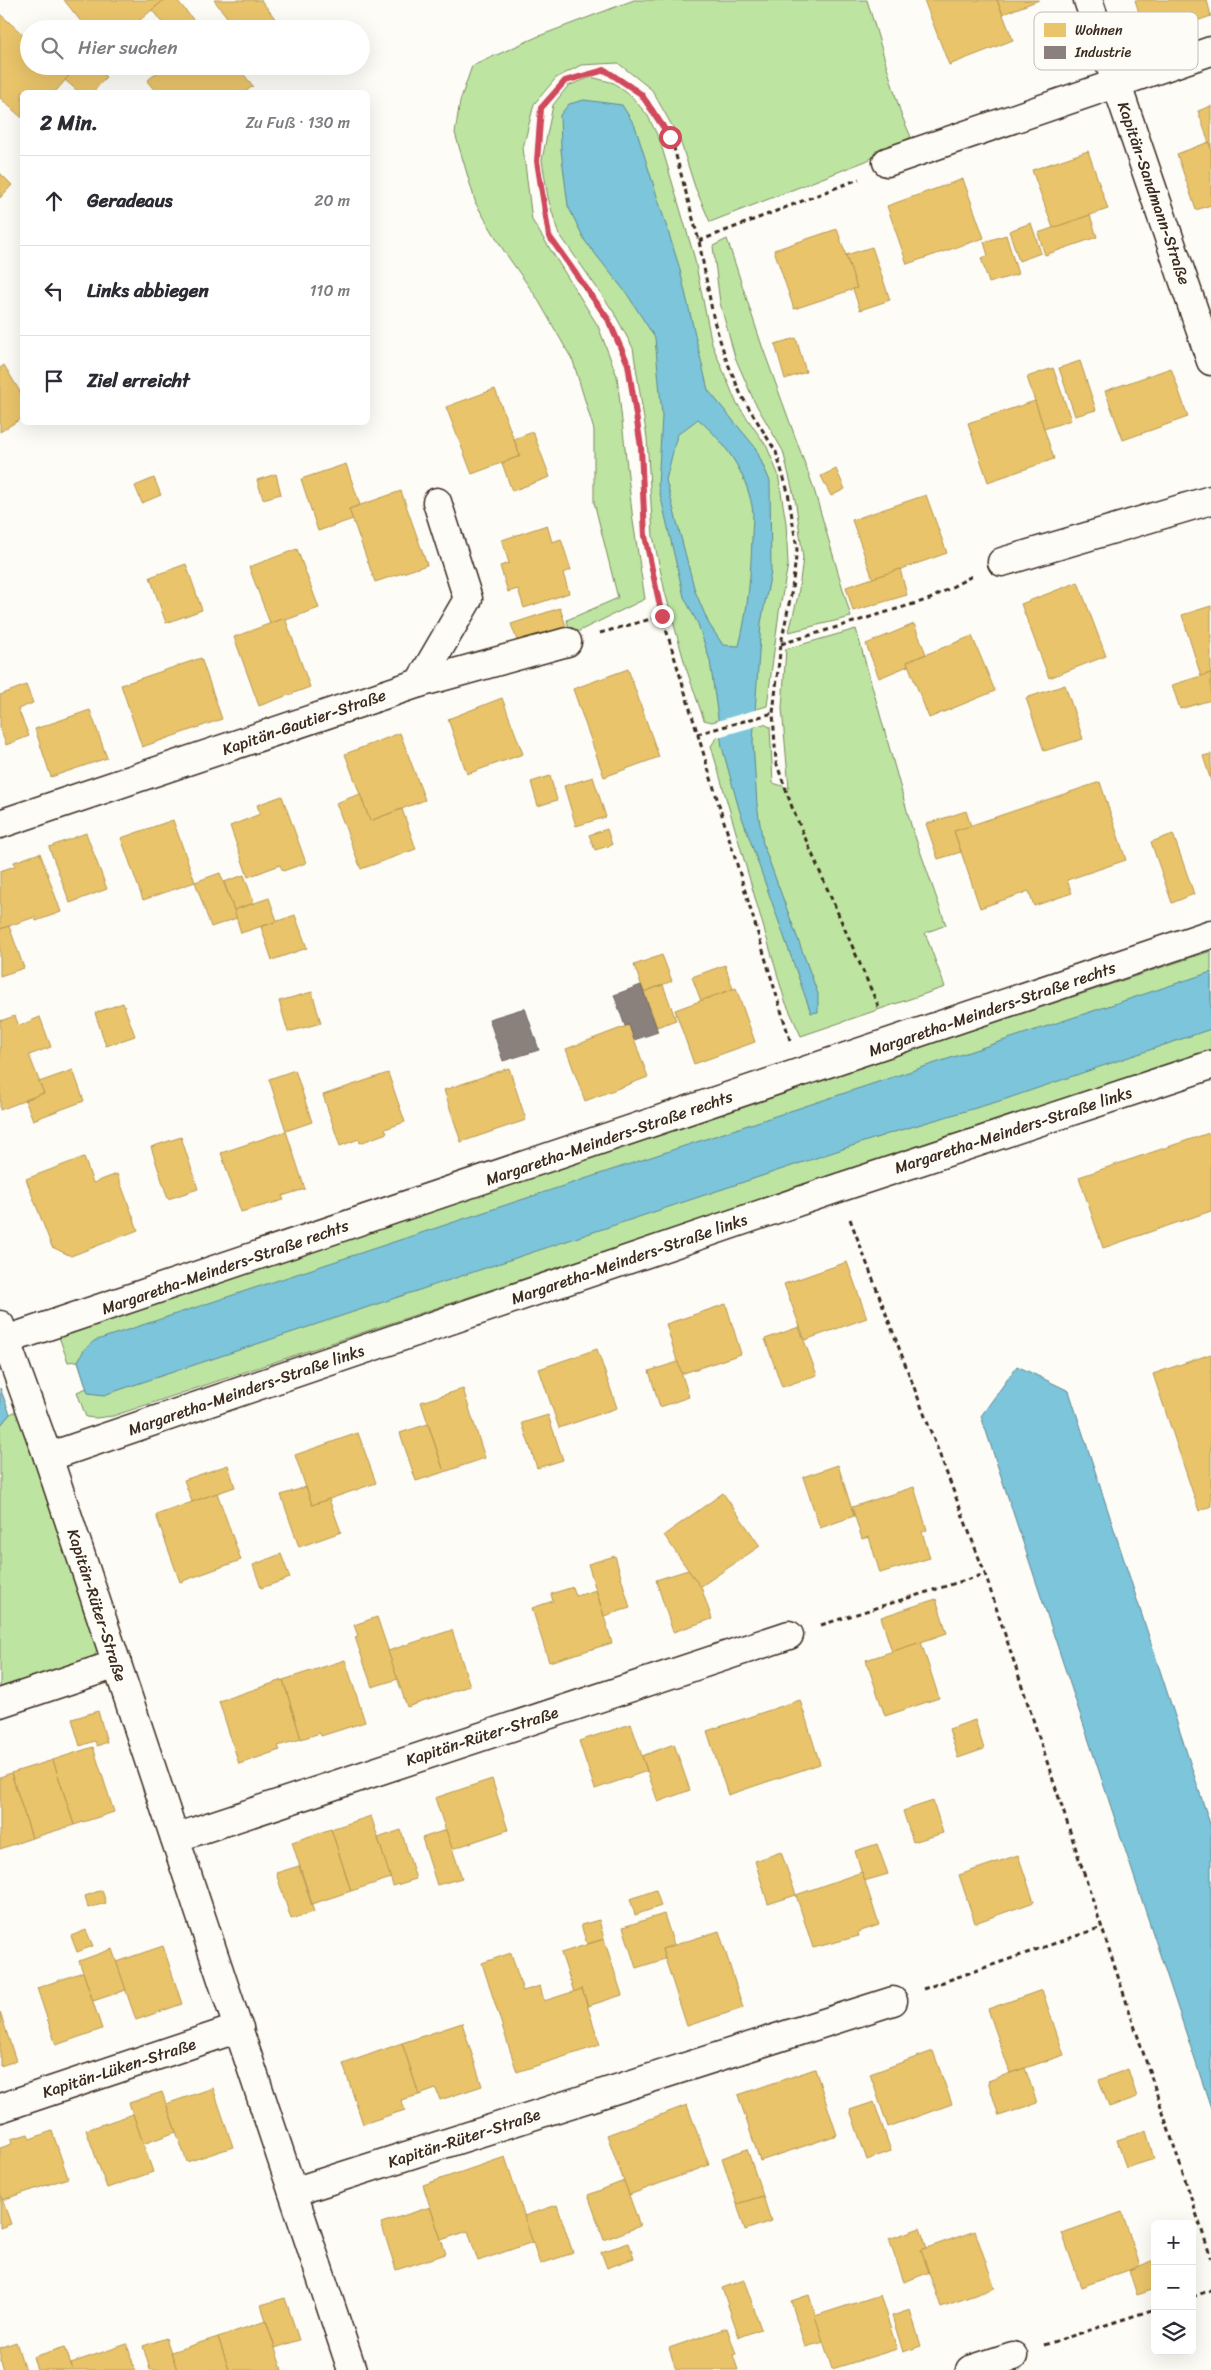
<!DOCTYPE html>
<html lang="de">
<head>
<meta charset="utf-8">
<style>
  :root { --surface:#fff; --page:#f7f7f7; --text:#2b2b33; --muted:#7c7c81; --line:#e1e1e2 }
  body { margin:0; font-family:Sriracha,sans-serif; background:var(--page); color:var(--text) }
  .controls { position:absolute; right:15px; bottom:15px; display:grid; overflow:hidden; border-radius:8px; box-shadow:0 5px 20px #0002 }
  .controls button { width:45px; height:45px; display:grid; place-items:center; padding:0; border:0; border-bottom:1px solid var(--line); background:var(--surface); color:var(--text); font:25px sans-serif }
  .stop { position:absolute; width:15px; height:15px; margin:-11px; border:4px solid #d1495b; border-radius:50%; background:#fff }
  .stop.end { background:#d1495b; border-color:#fff; box-shadow:0 1px 5px #0008 }
  .list { margin:0; padding:0; list-style:none }
  h2 { display:flex; justify-content:space-between; align-items:center; height:65px; margin:0; padding:0 20px; font-size:21px }
  h2 small { font-size:16px; font-weight:400; color:var(--muted) }
  .list li { display:grid; grid-template-columns:32px 1fr auto; gap:15px; align-items:center; box-sizing:border-box; height:90px; padding:0 20px; border-top:1px solid var(--line) }
  .list b { display:block; font-size:19px; white-space:nowrap }
  .list em { font-size:16px; font-style:normal; color:var(--muted) }
  .icon { flex:none; width:28px; height:28px; fill:none; stroke:currentColor; stroke-width:2; stroke-linecap:round; stroke-linejoin:round }
  .map { position:relative; flex:none; width:1211px; height:2370px; overflow:hidden }
  .search { position:absolute; background:var(--surface); box-shadow:0 5px 20px #0002; left:20px; top:20px; width:350px; height:55px; display:flex; align-items:center; gap:12px; box-sizing:border-box; padding:0 18px; border-radius:28px; color:var(--muted); font-size:19px }
  .panel { position:absolute; background:var(--surface); box-shadow:0 5px 20px #0002; left:20px; top:90px; width:350px; height:335px; border-radius:8px }
  .map>svg:first-child { display:block }
  .green { fill:#bde5a1; stroke:#7c8860 }
  .water { fill:#7bc5db; stroke:#61878f; fill-rule:evenodd }
  .pier { fill:#fdfcf7 }
  .homes { fill:#e9c46a; stroke:#b59653 }
  .industry { fill:#8a817c; stroke:#726760 }
  .lines { fill:none; stroke-linecap:round; stroke-linejoin:round }
  .minor-casing { stroke:#3b2a1e; stroke-width:31 }
  .path { stroke:#3b2a1e; stroke-width:3; stroke-dasharray:5 4; stroke-linecap:butt }
  .minor { stroke:#fdfcf7; stroke-width:28 }
  .route { stroke:#d1495b; stroke-width:6 }
  .labels { text-anchor:middle; dominant-baseline:central; stroke-width:5; stroke-linejoin:round; paint-order:stroke }
  .street-label { font-size:16px; fill:#3b2a1e; stroke:#fdfcf7 }
  .key { fill:#fdfcf7; stroke:#c3bdb6; stroke-width:1 }
  .key-label { font-size:14px; fill:#3b2a1e }
</style>
</head>
<body>
<div class="map">
<svg width="1211" height="2370" viewBox="0 0 1211 2370">
  <rect width="100%" height="100%" fill="#fdfcf7"/>
  <filter id="ink" filterUnits="userSpaceOnUse"><feTurbulence type="fractalNoise" baseFrequency=".02" numOctaves="2"/><feDisplacementMap in="SourceGraphic" scale="10" xChannelSelector="R" yChannelSelector="G"/><feConvolveMatrix kernelMatrix="1 2 1 2 8 2 1 2 1" color-interpolation-filters="sRGB"/></filter>
  <g filter="url(#ink)">
    <g class="green">
      <polygon points="634,0 867,0 901,114 911,137 866,161 710,222 695,187 680,140 652,90 618,63 581,65 556,78 534,104 523,148 532,220 598,326 617,376 633,521 645,599 579,631 570,633 567,620 618,598 594,502 594,430 573,361 537,298 504,251 476,204 455,133 460,101 472,66 539,36"/>
      <polygon points="591,77 614,83 632,97 648,116 660,141 694,256 712,344 736,402 767,447 778,474 786,523 788,565 779,612 767,706 712,722 704,720 686,668 665,592 653,536 647,438 633,348 613,311 558,232 548,198 542,160 553,105 568,86"/>
      <polygon points="727,239 762,346 813,486 851,617 789,632 798,596 803,558 796,504 783,451 754,401 735,357 720,303 713,246"/>
      <polygon points="856,629 911,825 946,925 925,933 945,987 801,1036 785,1001 711,746 717,737 764,724 770,727 773,783 789,788 782,708 786,649"/>
      <polygon points="1211,951 1211,1049 113,1416 96,1418 86,1417 77,1392 87,1388 78,1361 68,1362 58,1334"/>
      <polygon points="19,1410 99,1647 94,1657 0,1693 0,1426 10,1414"/>
    </g>
    <g class="water">
      <path d="M584,100l38,5 13,21 44,140 29,124 47,57 15,34 1,91 -10,51 -8,119 4,62 6,40 55,150v18l-7,1 -72,-204 -17,-62 -12,-86 -12,-37 -14,-27 -14,-60 -12,-52 4,-69 -7,-78 -28,-44 -42,-53 -17,-35 -7,-56 -1,-35 9,-11zM698,419c27,23 47,52 54,87 2,9 0,20 0,30 -1,37 -4,74 -13,110l-16,-1 -14,-21 -14,-33 -29,-111 11,-45z"/>
      <polygon points="1211,972 1211,1029 1003,1100 891,1133 104,1395 88,1393 78,1361 84,1350 94,1341"/>
      <polygon points="1017,1366 1069,1391 1211,1827 1211,2108 981,1416"/>
      <polygon points="0,1388 10,1414 0,1426"/>
    </g>
    <polygon class="pier" points="758,709 757,726 718,737 717,721"/>
    <g class="homes">
      <polygon points="64,0 164,0 129,29 87,29"/>
      <polygon points="164,0 177,0 196,23 188,29 167,29 152,10"/>
      <polygon points="214,0 261,0 283,29 236,29"/>
      <polygon points="924,0 997,0 1013,40 949,65"/>
      <polygon points="997,0 1039,0 1003,14"/>
      <polygon points="1135,0 1207,0 1211,16 1147,38"/>
      <polygon points="0,14 29,40 29,66 58,66 69,76 55,92 22,92 22,118 0,98"/>
      <polygon points="58,66 94,66 106,77 93,92 79,92 65,80 69,76"/>
      <polygon points="164,66 237,66 253,86 245,92 156,92 147,81"/>
      <polygon points="1211,106 1211,149 1198,111"/>
      <polygon points="1209,142 1211,149 1211,205 1196,210 1177,154"/>
      <polygon points="1088,151 1108,209 1053,228 1032,170"/>
      <polygon points="0,173 12,185 0,198"/>
      <polygon points="963,179 984,238 907,264 887,206"/>
      <polygon points="1090,215 1097,237 1045,255 1038,233"/>
      <polygon points="1031,223 1041,253 1019,261 1009,231"/>
      <polygon points="837,229 857,288 794,309 774,250"/>
      <polygon points="1006,235 1018,274 989,283 981,258 988,256 984,242"/>
      <polygon points="872,247 890,300 860,310 853,289 857,288 846,255"/>
      <polygon points="796,338 806,372 785,379 775,344"/>
      <polygon points="1080,361 1096,410 1075,416 1059,368"/>
      <polygon points="4,365 22,395 22,418 0,432 0,368"/>
      <polygon points="1053,368 1071,420 1044,429 1027,377"/>
      <polygon points="1171,368 1188,417 1123,440 1105,391"/>
      <polygon points="495,389 520,456 472,474 446,407"/>
      <polygon points="1035,401 1054,459 988,482 968,423"/>
      <polygon points="533,432 550,477 512,491 502,463 520,456 514,439"/>
      <polygon points="346,464 360,505 349,509 353,519 318,531 301,479"/>
      <polygon points="836,469 845,489 831,496 821,476"/>
      <polygon points="276,474 281,494 263,499 257,480"/>
      <polygon points="154,478 161,495 142,503 135,486"/>
      <polygon points="401,491 427,565 375,582 349,509"/>
      <polygon points="926,495 947,553 873,579 852,520"/>
      <polygon points="547,525 552,542 561,539 571,570 563,573 569,593 524,608 518,589 508,592 500,566 509,563 502,540"/>
      <polygon points="297,549 319,608 286,620 285,618 270,623 249,567"/>
      <polygon points="186,564 202,610 166,623 150,577"/>
      <polygon points="900,569 907,595 853,611 846,587"/>
      <polygon points="1078,582 1106,656 1049,678 1021,604"/>
      <polygon points="1211,606 1211,673 1201,676 1182,615"/>
      <polygon points="560,608 567,629 519,646 511,624"/>
      <polygon points="285,618 310,687 259,706 234,637"/>
      <polygon points="914,624 926,654 907,662 908,666 879,678 866,644"/>
      <polygon points="972,636 995,691 929,718 907,662"/>
      <polygon points="201,658 222,719 142,747 121,685"/>
      <polygon points="628,669 659,757 604,777 573,689"/>
      <polygon points="1211,673 1211,700 1180,709 1172,685"/>
      <polygon points="26,685 33,703 18,709 29,736 6,745 0,728 0,695"/>
      <polygon points="1065,685 1083,739 1044,751 1026,698"/>
      <polygon points="502,698 523,754 467,774 448,719"/>
      <polygon points="90,710 107,758 51,777 35,729"/>
      <polygon points="400,733 425,800 370,821 345,754"/>
      <polygon points="1211,754 1211,781 1203,756"/>
      <polygon points="550,776 557,800 538,806 531,782"/>
      <polygon points="593,777 606,817 576,826 564,786"/>
      <polygon points="1100,782 1126,860 1067,880 1072,893 1034,906 1029,891 980,908 954,831"/>
      <polygon points="360,794 370,821 402,809 416,849 361,869 336,803"/>
      <polygon points="282,796 306,863 283,871 280,865 248,877 230,826 260,814 257,805"/>
      <polygon points="966,811 971,826 954,831 961,852 938,859 926,824"/>
      <polygon points="173,820 195,882 143,900 121,838"/>
      <polygon points="607,829 612,845 595,850 589,835"/>
      <polygon points="86,833 107,889 70,903 49,847"/>
      <polygon points="1173,834 1194,894 1172,903 1151,842"/>
      <polygon points="40,853 61,912 36,921 35,917 0,929 0,871 15,866 14,862"/>
      <polygon points="220,873 237,918 211,927 195,882"/>
      <polygon points="244,875 254,903 234,910 224,882"/>
      <polygon points="269,898 277,921 241,933 234,910"/>
      <polygon points="295,915 307,948 272,960 261,927"/>
      <polygon points="9,926 24,968 0,976 0,929"/>
      <polygon points="662,955 672,981 644,992 634,965"/>
      <polygon points="725,965 733,989 701,1001 692,977"/>
      <polygon points="663,985 676,1020 657,1027 644,992"/>
      <polygon points="736,988 755,1042 694,1064 675,1010"/>
      <polygon points="312,992 321,1023 288,1032 279,1001"/>
      <polygon points="123,1003 135,1036 106,1046 95,1013"/>
      <polygon points="15,1016 19,1026 40,1017 51,1047 29,1055 44,1093 0,1110 0,1021"/>
      <polygon points="629,1025 648,1077 585,1101 566,1049"/>
      <polygon points="509,1068 526,1120 461,1142 444,1090"/>
      <polygon points="73,1070 84,1101 33,1120 25,1100 44,1093 39,1082"/>
      <polygon points="295,1070 312,1122 286,1131 269,1079"/>
      <polygon points="388,1073 405,1122 385,1129 387,1133 360,1143 359,1139 340,1146 323,1095"/>
      <polygon points="286,1131 305,1189 282,1196 284,1200 241,1212 221,1153"/>
      <polygon points="1209,1133 1211,1140 1211,1211 1103,1248 1079,1177"/>
      <polygon points="181,1137 198,1189 168,1199 151,1147"/>
      <polygon points="84,1157 93,1183 117,1174 138,1230 71,1256 52,1247 26,1179"/>
      <polygon points="847,1262 867,1318 805,1340 784,1284"/>
      <polygon points="726,1304 741,1354 681,1374 666,1324"/>
      <polygon points="799,1327 817,1375 782,1387 765,1339"/>
      <polygon points="597,1349 617,1408 559,1428 539,1369"/>
      <polygon points="1211,1354 1211,1506 1199,1511 1153,1374"/>
      <polygon points="678,1362 689,1397 660,1407 649,1371"/>
      <polygon points="463,1389 485,1458 444,1472 421,1402"/>
      <polygon points="548,1415 563,1460 537,1468 522,1423"/>
      <polygon points="428,1424 444,1472 416,1481 400,1433"/>
      <polygon points="358,1433 376,1483 312,1505 295,1455"/>
      <polygon points="228,1465 235,1487 192,1502 184,1480"/>
      <polygon points="838,1465 854,1516 820,1528 803,1477"/>
      <polygon points="306,1487 312,1505 329,1499 341,1532 299,1547 281,1495"/>
      <polygon points="914,1487 927,1530 922,1532 930,1558 880,1573 869,1537 862,1539 852,1507"/>
      <polygon points="217,1493 241,1560 180,1582 156,1515"/>
      <polygon points="723,1493 760,1546 700,1587 664,1535"/>
      <polygon points="281,1554 290,1578 261,1588 253,1565"/>
      <polygon points="615,1556 630,1608 604,1616 588,1564"/>
      <polygon points="688,1570 701,1587 712,1619 673,1632 656,1580"/>
      <polygon points="573,1587 576,1596 596,1590 612,1643 549,1662 532,1608 553,1601 551,1594"/>
      <polygon points="936,1599 947,1633 892,1652 881,1617"/>
      <polygon points="377,1617 398,1679 372,1687 355,1637 358,1636 354,1625"/>
      <polygon points="452,1630 470,1686 407,1707 388,1651"/>
      <polygon points="921,1642 939,1698 885,1716 866,1660"/>
      <polygon points="345,1660 365,1722 321,1736 320,1733 301,1739 283,1680"/>
      <polygon points="283,1680 301,1739 278,1746 280,1750 239,1764 219,1701"/>
      <polygon points="800,1700 820,1764 728,1795 707,1731"/>
      <polygon points="98,1711 107,1742 97,1746 95,1741 80,1746 72,1719"/>
      <polygon points="975,1720 984,1749 958,1758 949,1729"/>
      <polygon points="631,1724 647,1771 595,1789 579,1741"/>
      <polygon points="674,1744 690,1790 658,1802 642,1756"/>
      <polygon points="93,1747 114,1812 74,1825 53,1760"/>
      <polygon points="53,1760 74,1825 32,1838 11,1773"/>
      <polygon points="11,1773 32,1838 0,1849 0,1777"/>
      <polygon points="492,1779 508,1830 452,1849 435,1798"/>
      <polygon points="933,1801 943,1833 913,1842 903,1811"/>
      <polygon points="371,1816 391,1878 351,1891 331,1829"/>
      <polygon points="331,1829 351,1891 312,1904 292,1842"/>
      <polygon points="401,1830 416,1879 393,1886 378,1838"/>
      <polygon points="446,1830 462,1878 437,1885 422,1838"/>
      <polygon points="877,1844 888,1874 864,1881 855,1851"/>
      <polygon points="781,1852 796,1895 768,1904 755,1861"/>
      <polygon points="1018,1855 1034,1902 975,1923 959,1875"/>
      <polygon points="299,1866 314,1912 291,1919 276,1873"/>
      <polygon points="862,1872 879,1925 858,1932 859,1936 813,1948 796,1895"/>
      <polygon points="102,1890 106,1903 88,1908 85,1896"/>
      <polygon points="656,1890 661,1906 635,1915 630,1899"/>
      <polygon points="664,1914 674,1945 662,1949 665,1959 636,1968 623,1927"/>
      <polygon points="599,1920 604,1939 587,1944 581,1925"/>
      <polygon points="86,1930 93,1946 77,1952 71,1936"/>
      <polygon points="719,1931 743,2008 687,2026 662,1949"/>
      <polygon points="604,1939 622,1995 588,2006 582,1989 574,1992 561,1953"/>
      <polygon points="163,1946 182,2004 136,2020 116,1962"/>
      <polygon points="112,1949 126,1990 93,2001 79,1961"/>
      <polygon points="511,1953 523,1991 540,1986 544,2001 582,1989 600,2045 517,2072 482,1963"/>
      <polygon points="83,1972 102,2029 56,2045 37,1988"/>
      <polygon points="1042,1990 1064,2055 1010,2073 988,2009"/>
      <polygon points="0,2012 16,2061 0,2066"/>
      <polygon points="462,2023 482,2086 440,2100 436,2089 419,2095 402,2043"/>
      <polygon points="402,2043 419,2095 401,2100 405,2110 363,2124 343,2064"/>
      <polygon points="933,2051 952,2104 888,2127 870,2074"/>
      <polygon points="1025,2068 1037,2103 999,2116 988,2081"/>
      <polygon points="815,2069 837,2135 760,2161 738,2095"/>
      <polygon points="1128,2069 1137,2097 1109,2107 1099,2080"/>
      <polygon points="213,2088 233,2147 187,2162 166,2104"/>
      <polygon points="162,2092 176,2132 143,2144 129,2103"/>
      <polygon points="874,2102 891,2151 867,2160 850,2110"/>
      <polygon points="687,2105 709,2165 629,2195 607,2135"/>
      <polygon points="133,2114 153,2172 107,2188 86,2130"/>
      <polygon points="52,2131 68,2178 2,2200 0,2193 0,2148 12,2144 11,2139 28,2134 30,2139"/>
      <polygon points="1146,2131 1154,2159 1126,2168 1117,2140"/>
      <polygon points="747,2149 763,2196 737,2204 722,2158"/>
      <polygon points="505,2157 533,2242 478,2261 468,2231 441,2240 423,2185"/>
      <polygon points="624,2181 640,2226 604,2240 588,2195"/>
      <polygon points="0,2193 11,2224 0,2228"/>
      <polygon points="763,2196 771,2221 745,2230 737,2204"/>
      <polygon points="557,2205 573,2253 540,2264 524,2216"/>
      <polygon points="430,2207 446,2254 396,2270 381,2223"/>
      <polygon points="1122,2212 1140,2266 1081,2287 1062,2233"/>
      <polygon points="920,2228 927,2248 921,2250 930,2272 904,2282 889,2239"/>
      <polygon points="975,2231 995,2288 941,2307 921,2250"/>
      <polygon points="629,2243 634,2258 607,2268 601,2252"/>
      <polygon points="1155,2260 1155,2289 1137,2295 1129,2270"/>
      <polygon points="744,2280 761,2329 739,2337 722,2288"/>
      <polygon points="809,2295 824,2342 805,2347 791,2301"/>
      <polygon points="880,2295 897,2349 832,2369 815,2316"/>
      <polygon points="285,2298 299,2340 275,2348 261,2305"/>
      <polygon points="910,2310 921,2346 903,2352 892,2316"/>
      <polygon points="266,2321 282,2370 229,2370 218,2337"/>
      <polygon points="727,2328 736,2354 733,2355 738,2370 676,2370 669,2348"/>
      <polygon points="218,2337 229,2370 177,2370 171,2352"/>
      <polygon points="166,2338 177,2370 150,2370 143,2346"/>
      <polygon points="16,2342 25,2370 3,2370 0,2360 0,2348"/>
      <polygon points="127,2344 135,2370 73,2370 71,2363"/>
      <polygon points="65,2347 73,2370 37,2370 33,2357"/>
    </g>
    <g class="industry">
      <polygon points="641,985 658,1032 634,1040 629,1025 625,1026 614,995"/>
      <polygon points="525,1008 539,1050 503,1061 489,1019"/>
    </g>
    <g class="lines">
      <defs>
        <g id="minor">
          <polyline points="1088,0 1211,361"/>
          <polyline points="887,162 1211,51"/>
          <polyline points="1002,562 1211,500"/>
          <polyline points="419,683 567,642"/>
          <polyline points="0,824 419,683 468,599 437,502"/>
          <polyline points="0,1325 48,1457 352,2370"/>
          <polyline points="6,1340 1211,934"/>
          <polyline points="48,1457 838,1188 1211,1065"/>
          <polyline points="0,1703 117,1664"/>
          <polyline points="175,1838 789,1635"/>
          <polyline points="0,2108 239,2028"/>
          <polyline points="293,2192 893,2001"/>
          <polyline points="970,2370 1013,2356"/>
        </g>
      </defs>
      <use href="#minor" class="minor-casing"/>
      <g class="path">
        <polyline points="699,241 859,179"/>
        <polyline points="600,633 662,616"/>
        <polyline points="781,644 930,599 972,576"/>
        <polyline points="697,734 773,713"/>
        <polyline points="790,1040 662,616 645,535 641,447 628,364 607,319 549,236 537,161 541,109 565,81 605,70 641,93 671,137 699,241 714,321 726,359 741,395 776,452 788,492 797,549 792,589 781,644 773,713 776,762 793,810 880,1010"/>
        <polyline points="850,1219 985,1574 1211,2258"/>
        <polyline points="821,1625 985,1574"/>
        <polyline points="923,1989 1102,1927"/>
        <polyline points="1192,2297 1211,2290"/>
        <polyline points="1044,2345 1155,2309"/>
      </g>
      <use href="#minor" class="minor"/>
    </g>
  </g>
  <g class="lines" filter="url(#ink)">
    <polyline class="route" points="662,616 645,536 641,447 628,364 608,319 549,236 537,161 541,108 565,81 605,70 641,94 670,137"/>
  </g>
  <g class="labels">
    <g class="street-label">
      <text transform="translate(1154 193) rotate(71)">Kapitän-Sandmann-Straße</text>
      <text transform="translate(304 722) rotate(-19)">Kapitän-Gautier-Straße</text>
      <text transform="translate(992 1009) rotate(-19)">Margaretha-Meinders-Straße rechts</text>
      <text transform="translate(1013 1130) rotate(-18)">Margaretha-Meinders-Straße links</text>
      <text transform="translate(609 1138) rotate(-19)">Margaretha-Meinders-Straße rechts</text>
      <text transform="translate(629 1259) rotate(-19)">Margaretha-Meinders-Straße links</text>
      <text transform="translate(225 1267) rotate(-19)">Margaretha-Meinders-Straße rechts</text>
      <text transform="translate(246 1390) rotate(-19)">Margaretha-Meinders-Straße links</text>
      <text transform="translate(97 1605) rotate(72)">Kapitän-Rüter-Straße</text>
      <text transform="translate(482 1736) rotate(-18)">Kapitän-Rüter-Straße</text>
      <text transform="translate(119 2068) rotate(-18)">Kapitän-Lüken-Straße</text>
      <text transform="translate(464 2138) rotate(-18)">Kapitän-Rüter-Straße</text>
    </g>
  </g>
  <rect x="1034" y="12" width="164" height="58" rx="8" class="key"/>
  <rect x="1044" y="23" width="22" height="14" fill="#e9c46a"/>
  <rect x="1044" y="46" width="22" height="13" fill="#8a817c"/>
  <g class="key-label">
    <text x="1075" y="35">Wohnen</text>
    <text x="1075" y="57">Industrie</text>
  </g>
</svg>
<div class="controls">
<button>+</button>
<button>−</button>
<button><svg class="icon" aria-label="layers" viewBox="0 0 24 24"><path d="M12 4l9 5-9 5-9-5zM3 14l9 5 9-5"/></svg></button>
</div>
<div class="stop" style="left:670px;top:137px"></div>
<div class="stop end" style="left:662px;top:616px"></div>
<div class="search"><svg class="icon" aria-label="search" viewBox="0 0 24 24"><circle cx="10" cy="10" r="6"/><path d="M15 15l6 6"/></svg>Hier suchen</div>
<section class="panel">
<h2>2 Min.<small>Zu Fuß · 130 m</small></h2>
<ul class="list">
<li><svg class="icon" aria-label="ahead" viewBox="0 0 24 24"><path d="M12 20V5M6 11l6-6 6 6"/></svg><div><b>Geradeaus</b></div><em>20 m</em></li>
<li><svg class="icon" aria-label="left" viewBox="0 0 24 24"><path d="M17 20v-9H6M10 6l-5 5 5 5"/></svg><div><b>Links abbiegen</b></div><em>110 m</em></li>
<li><svg class="icon" aria-label="arrive" viewBox="0 0 24 24"><path d="M6 21V4h12l-3 4 3 4H6"/></svg><div><b>Ziel erreicht</b></div></li>
</ul>
</section>
</div>
</body>
</html>
